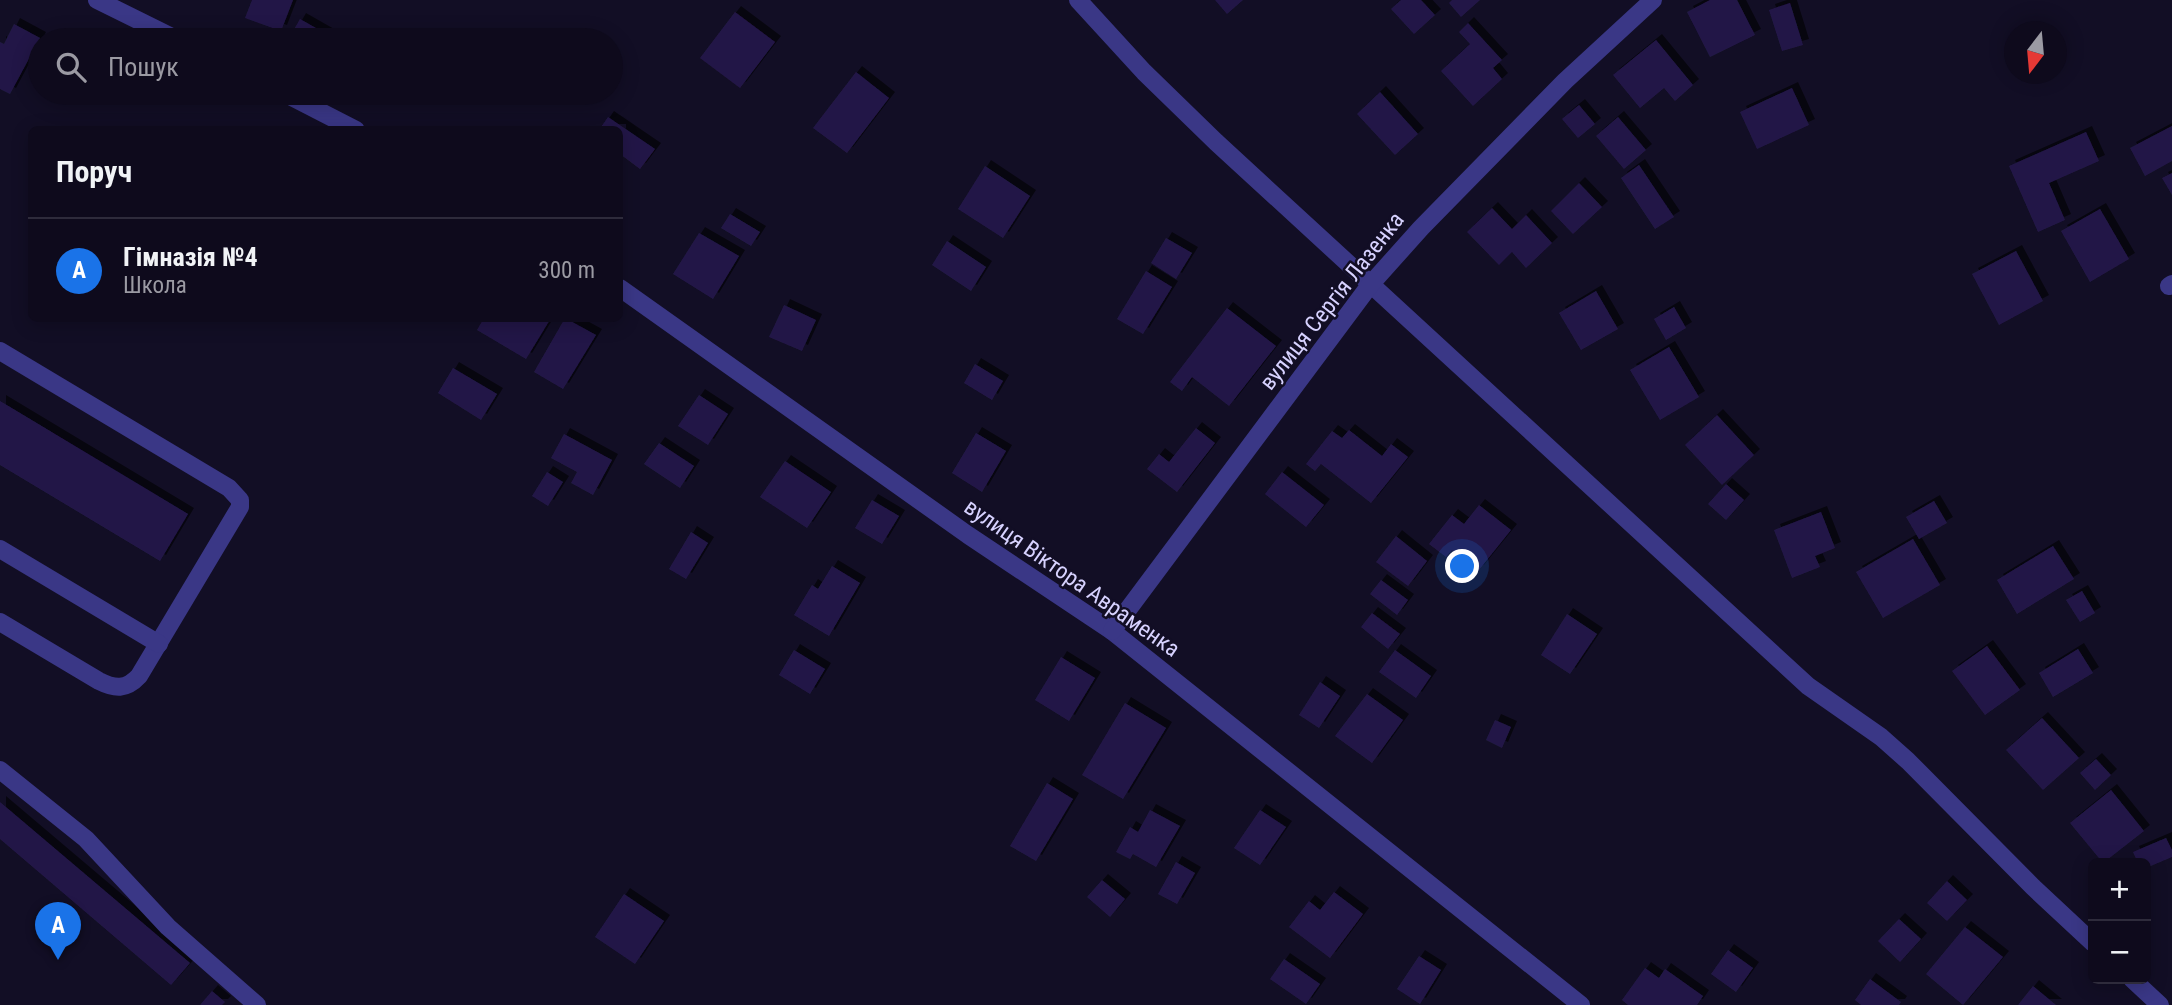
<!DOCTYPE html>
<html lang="uk">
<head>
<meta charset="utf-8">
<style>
  :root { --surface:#0e0a1c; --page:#1c1829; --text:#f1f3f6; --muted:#9b9aa3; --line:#2e2b3b; --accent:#1a73e8 }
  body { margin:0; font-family:"Roboto Condensed",sans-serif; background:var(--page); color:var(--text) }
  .controls { position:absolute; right:21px; bottom:21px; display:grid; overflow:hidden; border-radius:10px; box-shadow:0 4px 18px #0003 }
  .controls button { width:63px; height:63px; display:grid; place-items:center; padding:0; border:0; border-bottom:2px solid var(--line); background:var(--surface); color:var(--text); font:35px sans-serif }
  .compass { position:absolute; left:2004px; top:21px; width:63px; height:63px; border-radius:50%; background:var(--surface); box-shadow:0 4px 18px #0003; rotate:196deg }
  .you { position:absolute; left:1463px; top:567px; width:24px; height:24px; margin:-18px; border:5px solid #fff; border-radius:50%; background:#1a73e8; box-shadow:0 0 0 10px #1a73e833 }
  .badge { display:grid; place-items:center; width:46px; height:46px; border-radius:50%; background:var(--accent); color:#fff; font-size:23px; font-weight:700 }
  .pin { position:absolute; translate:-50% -58px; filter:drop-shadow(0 2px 4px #0008) }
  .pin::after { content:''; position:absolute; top:37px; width:24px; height:21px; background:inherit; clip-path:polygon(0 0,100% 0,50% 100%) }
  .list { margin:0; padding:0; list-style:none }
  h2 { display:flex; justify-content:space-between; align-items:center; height:91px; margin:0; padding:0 28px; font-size:30px }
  h2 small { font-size:23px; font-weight:400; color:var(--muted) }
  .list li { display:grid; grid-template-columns:46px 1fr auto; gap:21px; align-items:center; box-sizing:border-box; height:105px; padding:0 28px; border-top:2px solid var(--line) }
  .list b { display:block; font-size:26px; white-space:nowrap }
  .list p { margin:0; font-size:23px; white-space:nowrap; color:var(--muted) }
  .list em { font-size:23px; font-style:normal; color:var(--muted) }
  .icon { flex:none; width:38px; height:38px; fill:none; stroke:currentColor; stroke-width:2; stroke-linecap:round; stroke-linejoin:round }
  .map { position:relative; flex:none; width:2172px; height:1005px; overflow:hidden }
  .search { position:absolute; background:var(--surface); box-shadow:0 4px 18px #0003; left:28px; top:28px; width:595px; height:77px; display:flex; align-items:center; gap:18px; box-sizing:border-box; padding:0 24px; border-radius:38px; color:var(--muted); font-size:26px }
  .panel { position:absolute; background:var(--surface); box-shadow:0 4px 18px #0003; left:28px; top:126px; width:595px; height:196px; border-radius:10px }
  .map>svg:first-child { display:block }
  .building { fill:#231947; filter:url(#shadow) }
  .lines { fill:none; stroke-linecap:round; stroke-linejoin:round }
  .minor { stroke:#3a3786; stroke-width:18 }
  .labels { text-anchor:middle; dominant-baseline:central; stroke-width:5; stroke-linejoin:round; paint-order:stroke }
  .street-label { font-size:23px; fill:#d7d2ff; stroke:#120e25 }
</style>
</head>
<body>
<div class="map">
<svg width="2172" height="1005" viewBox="0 0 2172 1005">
  <defs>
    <filter id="shadow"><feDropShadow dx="6" dy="-6" stdDeviation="0" flood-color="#0009"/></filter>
  </defs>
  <rect width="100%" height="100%" fill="#120e25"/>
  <g class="building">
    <polygon points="252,0 293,0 281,31 245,18"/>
    <polygon points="1215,0 1243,0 1227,14"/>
    <polygon points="1401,0 1421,0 1435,15 1414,34 1391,9"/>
    <polygon points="1452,0 1480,0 1461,17 1449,3"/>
    <polygon points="1710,0 1737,0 1755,35 1710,57 1687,12"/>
    <polygon points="1790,3 1803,45 1782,51 1769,10"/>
    <polygon points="735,12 775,42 740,88 700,58"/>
    <polygon points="300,19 337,40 288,40"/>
    <polygon points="1468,23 1502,60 1493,68 1502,79 1473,106 1441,71 1470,44 1459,32"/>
    <polygon points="14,24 40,38 10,94 0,89 0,42 4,44"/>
    <polygon points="1656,40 1693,85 1675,101 1664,88 1640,108 1613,75"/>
    <polygon points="856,72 889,98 847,153 813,128"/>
    <polygon points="1792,88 1809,125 1757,149 1740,112"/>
    <polygon points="1380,92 1418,134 1395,155 1357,114"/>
    <polygon points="1579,105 1595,124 1578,138 1562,119"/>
    <polygon points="608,117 655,149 640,169 620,154 620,130 599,130"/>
    <polygon points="1618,117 1646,150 1624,169 1596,136"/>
    <polygon points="2172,126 2172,161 2145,176 2130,148"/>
    <polygon points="2086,132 2099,161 2049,183 2065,220 2038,232 2009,166"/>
    <polygon points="1639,165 1674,217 1655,229 1621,178"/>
    <polygon points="985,166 1030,196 1003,238 958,209"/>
    <polygon points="2172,173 2172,195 2162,178"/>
    <polygon points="1579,183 1602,207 1573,234 1551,211"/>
    <polygon points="1492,208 1512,229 1526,215 1552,243 1526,268 1512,252 1499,265 1467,232"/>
    <polygon points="2100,209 2129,259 2090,282 2061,231"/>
    <polygon points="730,214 760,232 751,246 721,228"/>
    <polygon points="699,233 739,256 713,299 673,274"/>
    <polygon points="1166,238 1192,253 1176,279 1151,263"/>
    <polygon points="947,241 986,267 971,291 932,265"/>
    <polygon points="2016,251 2043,301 1999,325 1972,274"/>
    <polygon points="1146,271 1172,287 1143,334 1117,319"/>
    <polygon points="1596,291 1618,329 1581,350 1559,313"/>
    <polygon points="784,305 816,320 802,351 769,337"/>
    <polygon points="1674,307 1686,328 1666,340 1654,319"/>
    <polygon points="1227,308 1276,346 1229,406 1192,377 1182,391 1170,382"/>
    <polygon points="484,318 551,318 526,359 477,330"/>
    <polygon points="565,318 596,335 563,389 534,372"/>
    <polygon points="1669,347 1699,397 1660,420 1630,370"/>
    <polygon points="975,364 1003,381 992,400 964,383"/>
    <polygon points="453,368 497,394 481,420 438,393"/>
    <polygon points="699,395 728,414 708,445 678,426"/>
    <polygon points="0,401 188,514 160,561 0,465"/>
    <polygon points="1717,415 1754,455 1722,485 1685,445"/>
    <polygon points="1196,428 1215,443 1177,492 1147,469 1159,454 1169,462"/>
    <polygon points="1349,430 1382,456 1391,444 1408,457 1371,503 1321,464 1315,471 1306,464 1332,431 1342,438"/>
    <polygon points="976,433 1006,451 982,492 952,473"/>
    <polygon points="564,434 612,460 593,495 571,483 577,472 551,458"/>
    <polygon points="659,443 694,466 680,488 644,464"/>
    <polygon points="785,461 831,492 807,528 760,497"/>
    <polygon points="547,472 563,482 548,506 532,496"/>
    <polygon points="1282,472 1324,505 1306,527 1265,494"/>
    <polygon points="1726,484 1744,500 1726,520 1708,504"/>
    <polygon points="872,500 899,516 882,544 855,528"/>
    <polygon points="1934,501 1947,523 1919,539 1906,517"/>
    <polygon points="1479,505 1511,530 1478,571 1452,550 1446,557 1429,544 1452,515 1464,524"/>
    <polygon points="1821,512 1835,548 1815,556 1820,567 1792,578 1774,530"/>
    <polygon points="691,532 708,543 686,579 669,569"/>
    <polygon points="1396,536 1427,561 1408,586 1376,562"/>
    <polygon points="1913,539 1940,585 1883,618 1856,572"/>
    <polygon points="2053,546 2074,579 2017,614 1997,580"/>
    <polygon points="832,566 860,583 829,636 794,615 812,585 818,589"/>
    <polygon points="1381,580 1408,600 1397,615 1370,594"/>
    <polygon points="2082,591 2095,613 2080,622 2066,600"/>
    <polygon points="1372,613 1400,634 1388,649 1361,627"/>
    <polygon points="1567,614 1597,634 1570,674 1541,655"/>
    <polygon points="1987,646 2020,690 1985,715 1952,671"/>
    <polygon points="2078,649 2093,673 2053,697 2039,673"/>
    <polygon points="794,650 825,669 810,694 779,675"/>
    <polygon points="1395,650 1431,676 1416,698 1379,672"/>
    <polygon points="1061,657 1095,678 1069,721 1035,700"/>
    <polygon points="1320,682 1340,696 1319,728 1299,715"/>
    <polygon points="1367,694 1403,720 1372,763 1335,736"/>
    <polygon points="1125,703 1166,728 1123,799 1082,775"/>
    <polygon points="2042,718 2079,758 2043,790 2006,750"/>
    <polygon points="1495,720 1511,727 1502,748 1486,740"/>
    <polygon points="2096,759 2111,775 2095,790 2080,773"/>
    <polygon points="1047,783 1073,799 1036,861 1010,846"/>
    <polygon points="2111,790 2144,831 2103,863 2070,823"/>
    <polygon points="0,802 190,963 171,985 0,839"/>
    <polygon points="1150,810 1180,826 1156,867 1133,854 1130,859 1116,852 1130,827 1138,832"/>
    <polygon points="1260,810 1286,827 1260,865 1234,848"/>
    <polygon points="2166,838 2172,850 2172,857 2146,868 2146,863 2138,863 2133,852"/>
    <polygon points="1176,862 1195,873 1177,904 1158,894"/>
    <polygon points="1102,880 1125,899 1110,917 1087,897"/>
    <polygon points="1947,881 1967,900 1947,921 1927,903"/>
    <polygon points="1334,892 1363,914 1330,958 1289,927 1309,901 1320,910"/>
    <polygon points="624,894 664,921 635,964 595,937"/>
    <polygon points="1899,919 1921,939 1900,962 1878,941"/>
    <polygon points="1965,927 2003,957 1963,1005 1926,974"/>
    <polygon points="1728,950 1753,968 1736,992 1711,974"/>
    <polygon points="1419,956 1441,970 1420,1004 1397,989"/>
    <polygon points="1284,959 1320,984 1306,1004 1270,979"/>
    <polygon points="1645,968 1659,978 1665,969 1703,996 1697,1005 1628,1005 1622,1000"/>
    <polygon points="1870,979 1901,1002 1899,1005 1861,1005 1855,1000"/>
    <polygon points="2033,986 2056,1005 2018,1005"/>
    <polygon points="212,991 225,1002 222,1005 200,1005"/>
  </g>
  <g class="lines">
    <g class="minor">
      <polyline points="97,0 178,40"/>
      <polyline points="1078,0 1144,72 1216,142 1808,686 1881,737 1908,761 2033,887 2093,943"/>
      <polyline points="284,93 356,130"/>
      <polyline points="2169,286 2172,284"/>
      <polyline points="620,288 968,535 1112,631 1581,1005"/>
      <path d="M0,351l229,137 11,12v7l-101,169c-13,14 -24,13 -40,5l-99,-59"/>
      <polyline points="0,549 159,644"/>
      <polyline points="1112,631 1370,285 1421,228 1565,81 1653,0"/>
      <polyline points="0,770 86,839 168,927 257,1005"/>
      <polyline points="2132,979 2160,1005"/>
    </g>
  </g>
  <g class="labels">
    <g class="street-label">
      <text transform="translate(1332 301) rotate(-52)">вулиця Сергія Лазенка</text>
      <text transform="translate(1072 578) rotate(35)">вулиця Віктора Авраменка</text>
    </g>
  </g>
</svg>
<div class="controls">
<button>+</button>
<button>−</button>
</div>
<svg class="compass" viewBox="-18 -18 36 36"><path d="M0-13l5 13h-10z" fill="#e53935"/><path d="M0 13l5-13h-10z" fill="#9b9aa3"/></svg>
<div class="you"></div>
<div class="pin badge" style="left:58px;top:960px">A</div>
<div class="search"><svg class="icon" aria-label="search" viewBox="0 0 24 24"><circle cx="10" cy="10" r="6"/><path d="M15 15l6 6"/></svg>Пошук</div>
<section class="panel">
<h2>Поруч<small></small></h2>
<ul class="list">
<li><span class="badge">A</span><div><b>Гімназія №4</b><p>Школа</p></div><em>300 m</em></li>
</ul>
</section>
</div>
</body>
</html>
